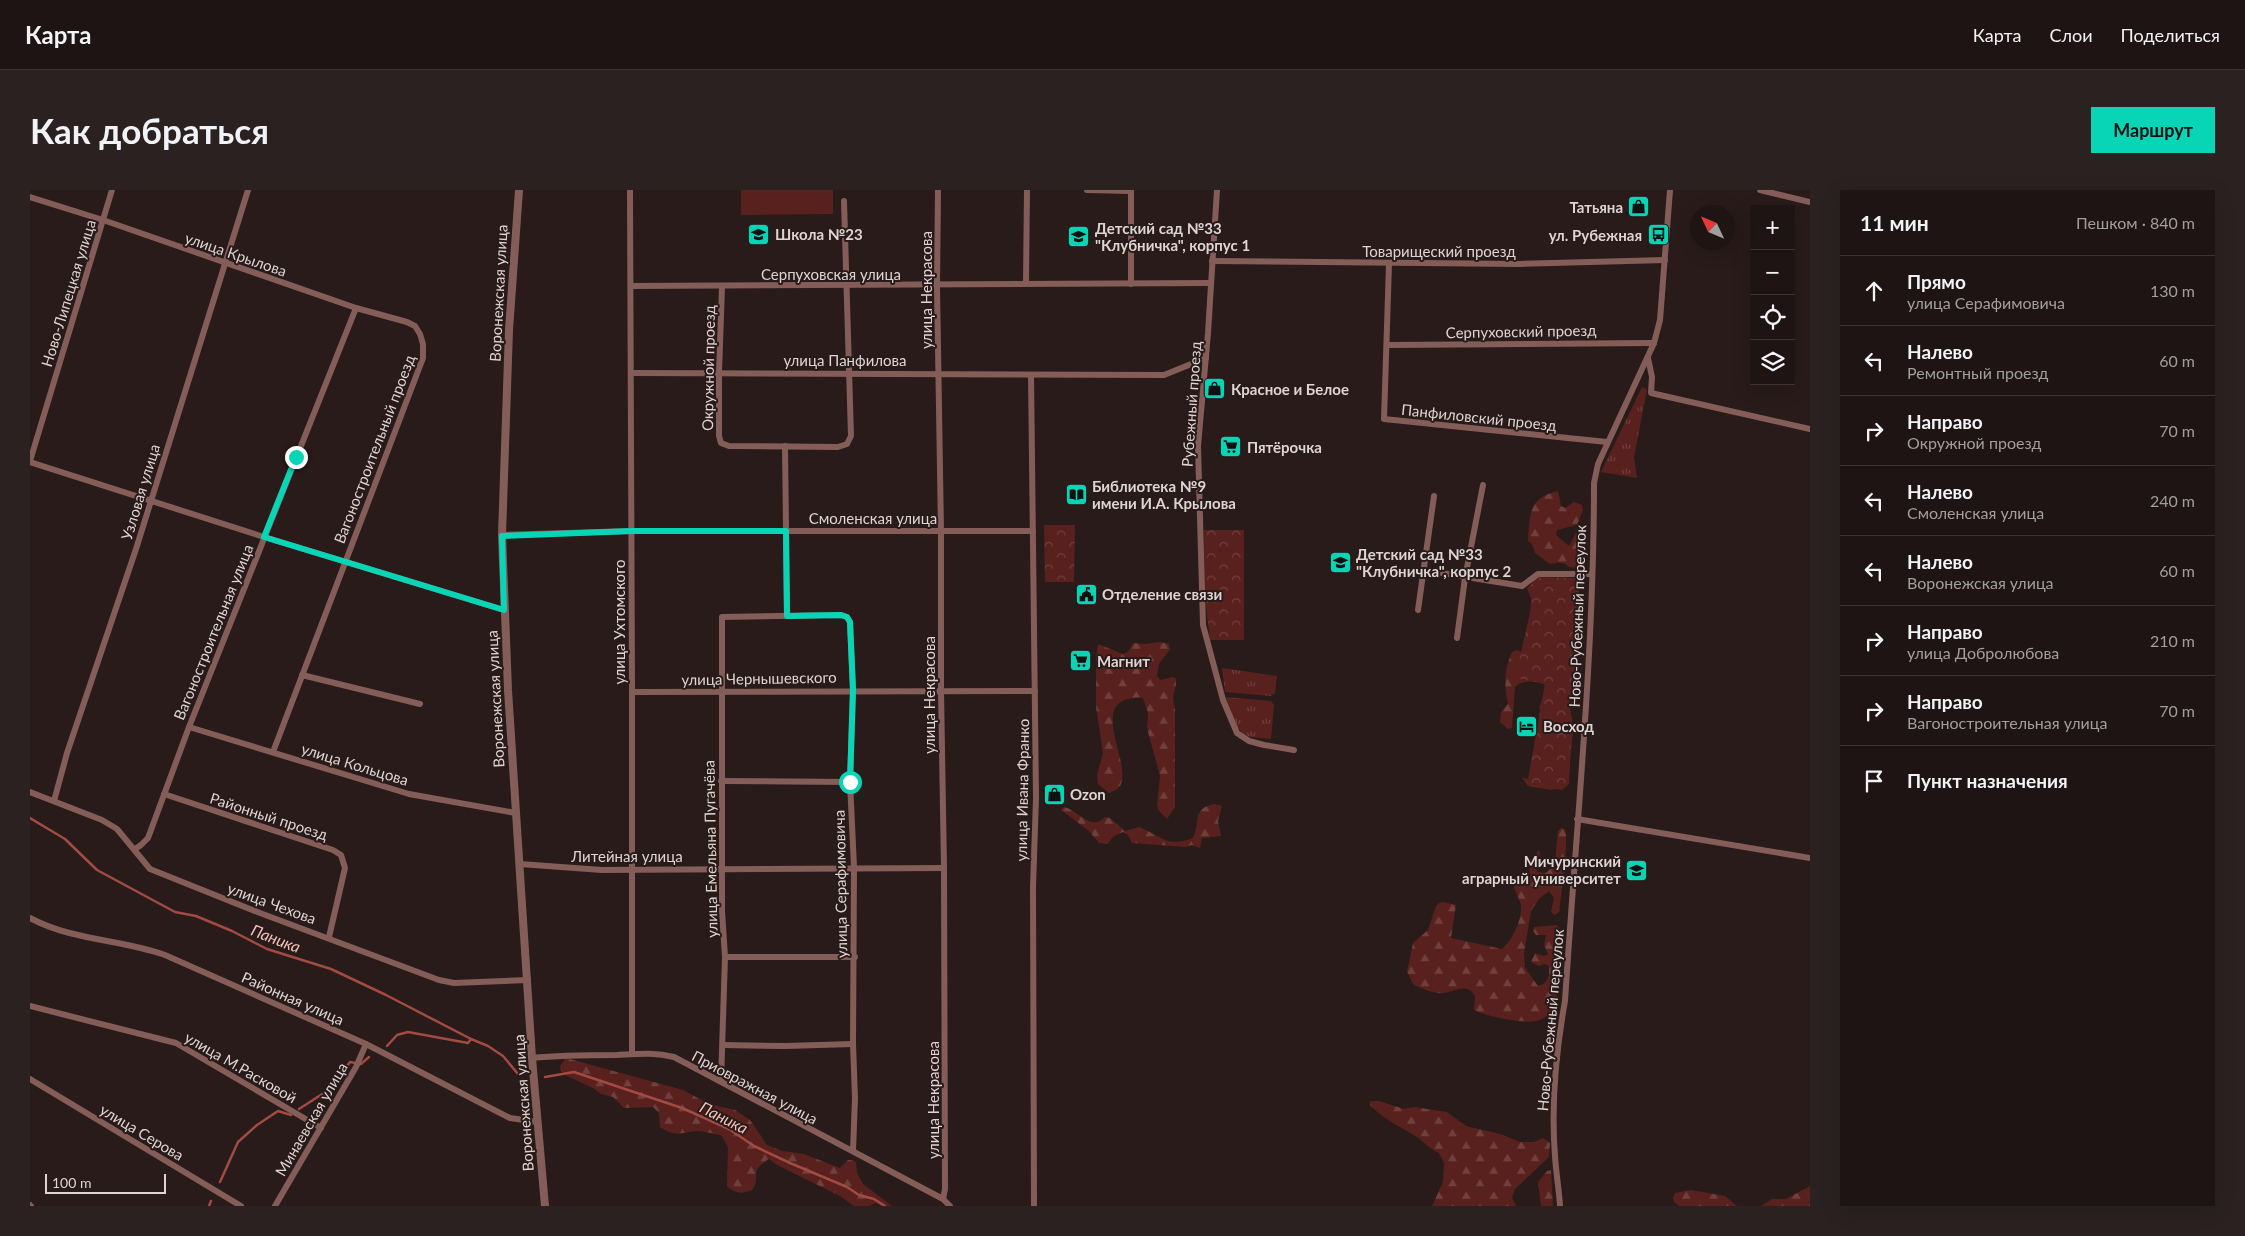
<!DOCTYPE html>
<html lang="ru">
<head>
<meta charset="utf-8">
<style>
  :root { --surface:#1e1413; --page:#2b2121; --text:#f1f3f6; --muted:#a19ea0; --line:#3c3333; --accent:#08d5b5 }
  body { margin:0; font-family:Lato,sans-serif; background:var(--page); color:var(--text) }
  .controls { position:absolute; right:15px; top:15px; display:grid; overflow:hidden; border-radius:0px; box-shadow:0 5px 20px #0002 }
  .controls button { width:45px; height:45px; display:grid; place-items:center; padding:0; border:0; border-bottom:1px solid var(--line); background:var(--surface); color:var(--text); font:25px sans-serif }
  .compass { position:absolute; left:1660px; top:15px; width:45px; height:45px; border-radius:50%; background:var(--surface); box-shadow:0 5px 20px #0002; rotate:314deg }
  .scale { position:absolute; left:15px; bottom:12px; width:121px; box-sizing:border-box; padding-left:5px; border:2px solid #ded5d3; border-top:0; font-size:14px; line-height:18px; white-space:nowrap; color:#ded5d3; -webkit-text-stroke:4px #281b19; paint-order:stroke }
  .stop { position:absolute; width:15px; height:15px; margin:-11px; border:4px solid #08d5b5; border-radius:50%; background:#fff }
  .stop.end { background:#08d5b5; border-color:#fff; box-shadow:0 1px 5px #0008 }
  .list { margin:0; padding:0; list-style:none }
  h2 { display:flex; justify-content:space-between; align-items:center; height:65px; margin:0; padding:0 20px; font-size:21px }
  h2 small { font-size:16px; font-weight:400; color:var(--muted) }
  .list li { display:grid; grid-template-columns:32px 1fr auto; gap:15px; align-items:center; box-sizing:border-box; height:70px; padding:0 20px; border-top:1px solid var(--line) }
  .list b { display:block; font-size:19px; white-space:nowrap }
  .list p { margin:0; font-size:16px; white-space:nowrap; color:var(--muted) }
  .list em { font-size:16px; font-style:normal; color:var(--muted) }
  .icon { flex:none; width:28px; height:28px; fill:none; stroke:currentColor; stroke-width:2; stroke-linecap:round; stroke-linejoin:round }
  .map { position:relative; flex:none; width:1780px; height:1016px; overflow:hidden; border-radius:0px }
  header { display:flex; align-items:center; gap:30px; box-sizing:border-box; height:70px; padding:0 25px; background:var(--surface); border-bottom:1px solid var(--line) }
  header strong { font-size:24px }
  nav { display:flex; gap:28px; margin-inline-start:auto; font-size:18px }
  .intro { display:flex; align-items:center; justify-content:space-between; box-sizing:border-box; height:120px; padding:0 30px }
  h1 { margin:0; font-size:35px }
  .button { padding:12px 22px; border-radius:0px; background:var(--accent); color:#111; font-size:18px; font-weight:700 }
  main { display:flex; gap:30px; padding:0 30px }
  aside { flex:1; background:var(--surface); border-radius:0px; box-shadow:0 5px 20px #0002 }
  .map>svg:first-child { display:block }
  .grass { fill:url(#grass-tufts) }
  .forest { fill:url(#forest-firs) }
  .park { fill:url(#park-crowns) }
  .pitch { fill:#59211d }
  .lines { fill:none; stroke-linecap:round; stroke-linejoin:round }
  .stream { stroke:#a24a43; stroke-width:2.5 }
  .minor { stroke:#855d58; stroke-width:6 }
  .tertiary { stroke:#855d58; stroke-width:8 }
  .route { stroke:#08d5b5; stroke-width:6 }
  .labels { text-anchor:middle; dominant-baseline:central; stroke-width:4; stroke-linejoin:round; paint-order:stroke }
  .poi-label { font-size:15px; font-weight:bold; fill:#ded5d3; stroke:#281b19; text-anchor:start }
  .street-label { font-size:15px; fill:#ded5d3; stroke:#281b19 }
  .water-label { font-size:16px; font-style:italic; fill:#f3c1ba; stroke:#281b19 }
</style>
</head>
<body>
<header>
<strong>Карта</strong>
<nav><a>Карта</a><a>Слои</a><a>Поделиться</a></nav>
</header>
<div class="intro"><h1>Как добраться</h1><a class="button">Маршрут</a></div>
<main>
<div class="map">
<svg width="1780" height="1016" viewBox="0 0 1780 1016">
  <defs>
    <pattern id="grass-tufts" width="24" height="20" patternUnits="userSpaceOnUse" patternTransform="scale(1.25)"><rect width="24" height="20" fill="#59211d"/><path d="M3 7l-1-3M5 7V3M7 7l1-3M15 17l-1-3M17 17v-4M19 17l1-3" fill="none" stroke="#70403d"/></pattern>
    <pattern id="forest-firs" width="22" height="20" patternUnits="userSpaceOnUse" patternTransform="scale(1.25)"><rect width="22" height="20" fill="#59211d"/><path d="M5 1l3.5 6h-7zM16 11l3.5 6h-7z" fill="#70403d"/></pattern>
    <pattern id="park-crowns" width="20" height="18" patternUnits="userSpaceOnUse" patternTransform="scale(1.25)"><rect width="20" height="18" fill="#59211d"/><path d="M2 6a3 3 0 1 1 6 0M12 15a3 3 0 1 1 6 0" fill="none" stroke="#70403d"/></pattern>
  </defs>
  <rect width="100%" height="100%" fill="#281b19"/>
  <g class="grass">
    <polygon points="1612,197 1617,200 1604,267 1607,288 1571,282"/>
    <polygon points="1192,478 1247,486 1245,503 1241,506 1195,502"/>
    <path d="M1196,507l45,4 3,4 -3,34c-7,-1 -17,-1 -24,-3 -10,-4 -19,-29 -21,-39z"/>
  </g>
  <g class="forest">
    <path d="M1528,301l3,15 4,2 9,-6 8,3 1,5 -6,15 -20,5 -1,5 13,11 7,-13 4,1 -3,10 3,5 -1,19 -10,-1c-6,-6 -12,-4 -19,-3l-15,-11 -3,-9 -4,-3c2,-27 0,-43 30,-50z"/>
    <path d="M1505,391l41,7 3,3 -3,52 -1,5 -5,1 6,20 -2,11 -6,8 -5,27 11,10 -7,60 -16,5 -23,-4 -6,-8 15,2 5,-64 -3,-9 6,-13 1,-9c-10,-4 -23,-6 -31,2l-3,41 -4,1 -8,-7 1,-10 7,-8c-4,-19 -4,-34 4,-52l5,-2 4,2 7,11 4,-62 -5,-13z"/>
    <path d="M1130,452l9,2 1,5 -11,15 -2,12 3,4 13,-3 3,2c1,12 -6,16 -1,28v100l-8,12 -8,-8 -2,-6 3,-29 -13,-48 1,-15 -5,-15c-6,-1 -10,0 -15,1 -35,9 2,63 -7,85 -2,5 -7,7 -12,9l-11,-9 -1,-9 6,-22 -7,-46v-50l2,-13 25,10 5,-2 5,-9 12,1z"/>
    <path d="M1184,614l8,2 -4,15 3,15 -19,2 -2,10 -8,-3 -6,2 -54,-4 -4,-8 -5,-3 -9,4 -7,8 -8,-1 -10,-12 -28,-21 3,-3c14,3 27,25 41,10l5,1 15,13 14,-4c22,9 28,21 54,11 8,-16 -2,-29 21,-34z"/>
    <path d="M1531,638l4,1c4,10 -4,70 -6,83l-4,3 -4,-3 3,-14 -5,-7 -10,8 -8,12 -7,42 1,15 13,18c10,-2 12,-10 11,-20l-4,-2 -6,2 -8,-4 4,-9 9,3 4,-2 -4,-9 2,-10h-10l-3,-4 1,-4 23,-2 3,6 -4,78c-6,5 -12,10 -20,12 -13,3 -50,-5 -62,-11l1,-14c-9,-16 -24,-1 -37,-3 -8,-1 -17,-5 -24,-8l-7,-13 6,-29 15,-13 8,-24 3,-3 4,-1 13,3 -5,33 51,11c10,-8 20,-29 19,-43 -1,-6 -5,-13 -7,-19l6,-7 10,-3 -1,-14 10,-13 1,5 -5,13 3,4 8,1 7,-7 2,-5 3,-30z"/>
    <path d="M536,868l117,32 26,14 26,6 15,10 17,25 16,6 21,3 36,14 8,-8h5l3,2 1,11 6,11 29,22h-11l-5,-3 -7,3h-15l-14,-10 -63,-31 -8,-6c-22,13 -7,18 -17,31 -10,4 -17,4 -25,-4l1,-39 -7,-12c-8,-1 -17,-4 -25,-4 -17,2 -20,6 -36,-4l-1,-14 -6,-6 -29,1 -11,-11 -12,-3 -8,-6 -26,-12 -6,-5 -1,-5z"/>
    <path d="M1340,911h9l25,8 10,-2 33,5 19,14 34,8 20,8h14l9,-4 7,5 -1,14 -34,32 -3,9 4,8h-84l11,-24 1,-19 -5,-10c-9,-4 -14,-10 -22,-16 -14,-9 -32,-17 -44,-29 -4,-3 -3,-2 -3,-7z"/>
    <polygon points="1521,980 1523,1016 1511,1016 1508,992 1517,981"/>
    <polygon points="1780,996 1780,1016 1731,1016 1742,1009 1756,1009"/>
    <polygon points="1661,1000 1695,1006 1707,1016 1649,1016 1644,1012 1643,1007 1645,1003"/>
  </g>
  <g class="park">
    <polygon points="1014,335 1045,335 1044,392 1015,392"/>
    <polygon points="1174,340 1214,340 1214,450 1180,450 1175,407"/>
    <polygon points="1510,387 1547,388 1543,497 1539,514 1542,529 1539,594 1532,600 1497,595 1515,493 1485,488 1500,423 1503,391"/>
  </g>
  <polygon class="pitch" points="711,0 803,0 803,24 711,25"/>
  <g class="lines">
    <g class="stream">
      <polyline points="0,628 35,649 67,680 145,722 166,726 202,741 237,759 301,779 356,805 441,849 458,856 473,866 488,884"/>
      <polyline points="357,856 367,845 378,842 438,853 441,849"/>
      <polyline points="515,887 544,882 652,918 699,939 724,956 760,973 817,997 829,1005 844,1009 855,1016"/>
      <polyline points="269,919 300,899 320,872 331,874 339,867"/>
      <polyline points="190,992 208,952 227,935 248,921 261,925"/>
      <polyline points="179,1016 181,1011"/>
    </g>
    <g class="minor">
      <polyline points="600,0 602,502 602,863"/>
      <polyline points="908,0 907,96 911,341 911,501 914,678 915,999 913,1009"/>
      <polyline points="1057,0 1101,1"/>
      <polyline points="1187,0 1178,143 1168,256 1173,435 1193,510 1207,543 1219,551 1234,555 1264,560"/>
      <polyline points="1730,0 1780,12"/>
      <polyline points="0,7 73,30 326,118 377,132 385,136 390,144 393,154 393,168 243,562"/>
      <polyline points="1182,71 1489,74 1635,70"/>
      <polyline points="1359,74 1354,229 1577,252"/>
      <polyline points="996,93 997,0"/>
      <polyline points="1101,94 1101,0"/>
      <polyline points="601,96 1181,93"/>
      <polyline points="692,97 689,182 689,246 691,253 699,256 808,257 817,254 821,246 814,11"/>
      <polyline points="1358,155 1624,153"/>
      <polyline points="1618,168 1622,187 1621,203 1780,239"/>
      <polyline points="601,183 1134,185 1176,168"/>
      <polyline points="1001,185 1006,608 1003,697 1004,1016"/>
      <polyline points="755,256 757,426"/>
      <polyline points="0,271 82,0"/>
      <polyline points="0,272 234,347 474,420"/>
      <polyline points="472,345 602,341 1003,341"/>
      <polyline points="1393,380 1492,396 1508,384 1562,384"/>
      <polyline points="1388,420 1404,306"/>
      <polyline points="1427,448 1435,388 1453,295"/>
      <polyline points="272,485 390,514"/>
      <polyline points="602,502 1005,501"/>
      <polyline points="159,537 379,604 486,623"/>
      <polyline points="691,591 820,592"/>
      <polyline points="0,602 72,630 87,639 120,679 230,723 409,790 424,793 498,790"/>
      <polyline points="134,604 303,660 311,665 315,678 299,747"/>
      <polyline points="24,611 37,563 106,359 218,0"/>
      <polyline points="1547,629 1780,668"/>
      <polyline points="105,659 111,655 118,648 159,537 326,118"/>
      <polyline points="490,674 572,680 914,678"/>
      <path d="M0,728c43,23 91,21 135,37l201,89 144,74 27,4"/>
      <polyline points="695,767 825,767"/>
      <polyline points="0,816 146,853 291,938"/>
      <polyline points="693,855 755,856 823,854"/>
      <path d="M502,868c28,-3 56,-3 85,-3 20,-1 37,-3 57,2l269,142 7,7"/>
      <polyline points="0,889 211,1016"/>
      <polyline points="691,891 695,767 692,721 692,427 811,425 817,427 820,432 823,500 820,592 824,677 823,854 825,908 823,961"/>
      <polyline points="0,1015 1,1016"/>
      <polyline points="245,1016 326,877 336,854"/>
      <path d="M1530,1016c-1,-17 -4,-33 -5,-50 -4,-51 1,-105 10,-155 11,-172 29,-345 29,-518l4,-19 56,-121 6,-23 10,-130"/>
    </g>
    <polyline class="tertiary" points="489,0 479,140 472,345 478,500 502,868 515,1016"/>
  </g>
  <g class="lines">
    <polyline class="route" points="266,267 234,347 474,420 472,346 602,341 756,341 757,426 811,425 817,427 820,432 823,500 820,592"/>
  </g>
  <defs>
    <symbol id="shop-square" viewBox="-11 -11 22 22"><rect x="-9" y="-9" width="18" height="18" rx="4" fill="#08d5b5" stroke="#281b19"/><path d="M-5-2.5h2.3a2.7 3.5 0 0 1 5.4 0H5L5.5 6h-11ZM-1.5-2.5h3a1.5 2.3 0 0 0-3 0Z" fill="#111"/></symbol>
    <symbol id="school-square" viewBox="-11 -11 22 22"><rect x="-9" y="-9" width="18" height="18" rx="4" fill="#08d5b5" stroke="#281b19"/><path d="M0-5L7-2L0 1L-7-2ZM-4 1L0 2.5L4 1V4Q0 6-4 4Z" fill="#111"/></symbol>
    <symbol id="bus-square" viewBox="-11 -11 22 22"><rect x="-9" y="-9" width="18" height="18" rx="4" fill="#08d5b5" stroke="#281b19"/><path d="M-5-6H5V4H4V6H2V4H-2V6H-4V4H-5ZM-3.5-4V0h7V-4ZM-3.5 1.2v1.5H-2V1.2ZM2 1.2v1.5H3.5V1.2Z" fill="#111"/></symbol>
    <symbol id="supermarket-square" viewBox="-11 -11 22 22"><rect x="-9" y="-9" width="18" height="18" rx="4" fill="#08d5b5" stroke="#281b19"/><path d="M-6-5.5h2.5l.6 2H6L4.5 2H-2.5L-4.4-4H-6ZM-1.5 3.2a1.3 1.3 0 1 0 .1 0ZM3 3.2a1.3 1.3 0 1 0 .1 0Z" fill="#111"/></symbol>
    <symbol id="library-square" viewBox="-11 -11 22 22"><rect x="-9" y="-9" width="18" height="18" rx="4" fill="#08d5b5" stroke="#281b19"/><path d="M-6-4Q-3-5.5-.7-3.5V5Q-3 3-6 4ZM6-4Q3-5.5 .7-3.5V5Q3 3 6 4Z" fill="#111"/></symbol>
    <symbol id="civic-square" viewBox="-11 -11 22 22"><rect x="-9" y="-9" width="18" height="18" rx="4" fill="#08d5b5" stroke="#281b19"/><path d="M-.6-6.5H3V-4.5H.6V-3L4-1V1h2V6H-6V1h2V-1L-.6-3ZM-1.2 2.5V6h2.4V2.5Z" fill="#111"/></symbol>
    <symbol id="hotel-square" viewBox="-11 -11 22 22"><rect x="-9" y="-9" width="18" height="18" rx="4" fill="#08d5b5" stroke="#281b19"/><path d="M-6-4.5h1.5V1H6V5H4.5V3h-9V5H-6ZM-4 0a1.8 1.8 0 1 1 3.6 0ZM.5 0V-2.5h3Q6-2.5 6 0Z" fill="#111"/></symbol>
    <symbol id="university-square" viewBox="-11 -11 22 22"><rect x="-9" y="-9" width="18" height="18" rx="4" fill="#08d5b5" stroke="#281b19"/><path d="M0-5L7-2L0 1L-7-2ZM-4 1L0 2.5L4 1V4Q0 6-4 4Z" fill="#111"/></symbol>
  </defs>
  <g fill-rule="evenodd">
    <use href="#shop-square" x="1596" y="4" width="25" height="25"/>
    <use href="#school-square" x="716" y="32" width="25" height="25"/>
    <use href="#bus-square" x="1616" y="32" width="25" height="25"/>
    <use href="#school-square" x="1036" y="34" width="25" height="25"/>
    <use href="#shop-square" x="1172" y="186" width="25" height="25"/>
    <use href="#supermarket-square" x="1188" y="244" width="25" height="25"/>
    <use href="#library-square" x="1034" y="292" width="25" height="25"/>
    <use href="#school-square" x="1298" y="360" width="25" height="25"/>
    <use href="#civic-square" x="1044" y="392" width="25" height="25"/>
    <use href="#supermarket-square" x="1038" y="458" width="25" height="25"/>
    <use href="#hotel-square" x="1484" y="524" width="25" height="25"/>
    <use href="#shop-square" x="1012" y="592" width="25" height="25"/>
    <use href="#university-square" x="1594" y="668" width="25" height="25"/>
  </g>
  <g class="labels">
    <g class="poi-label">
      <text x="1593" y="17" text-anchor="end">Татьяна</text>
      <text x="1065" y="38">Детский сад №33<tspan x="1065" dy="17">"Клубничка", корпус 1</tspan></text>
      <text x="745" y="44">Школа №23</text>
      <text x="1612" y="45" text-anchor="end">ул. Рубежная</text>
      <text x="1201" y="199">Красное и Белое</text>
      <text x="1217" y="257">Пятёрочка</text>
      <text x="1062" y="296">Библиотека №9<tspan x="1062" dy="17">имени И.А. Крылова</tspan></text>
      <text x="1326" y="364">Детский сад №33<tspan x="1326" dy="17">"Клубничка", корпус 2</tspan></text>
      <text x="1072" y="404">Отделение связи</text>
      <text x="1067" y="471">Магнит</text>
      <text x="1513" y="536">Восход</text>
      <text x="1040" y="604">Ozon</text>
      <text x="1591" y="671" text-anchor="end">Мичуринский<tspan x="1591" dy="17">аграрный университет</tspan></text>
    </g>
    <g class="street-label">
      <text x="1409" y="61">Товарищеский проезд</text>
      <text transform="translate(206 64) rotate(19)">улица Крылова</text>
      <text x="801" y="84">Серпуховская улица</text>
      <text transform="translate(896 100) rotate(-90)">улица Некрасова</text>
      <text transform="translate(38 103) rotate(-73)">Ново-Липецкая улица</text>
      <text transform="translate(468 103) rotate(-87)">Воронежская улица</text>
      <text transform="translate(1491 141) rotate(-1)">Серпуховский проезд</text>
      <text x="815" y="170">улица Панфилова</text>
      <text transform="translate(678 178) rotate(-89)">Окружной проезд</text>
      <text transform="translate(1161 214) rotate(-86)">Рубежный проезд</text>
      <text transform="translate(1449 227) rotate(6)">Панфиловский проезд</text>
      <text transform="translate(344 259) rotate(-69)">Вагоностроительный проезд</text>
      <text transform="translate(110 302) rotate(-73)">Узловая улица</text>
      <text x="843" y="328">Смоленская улица</text>
      <text transform="translate(1547 426) rotate(-88)">Ново-Рубежный переулок</text>
      <text transform="translate(589 432) rotate(-90)">улица Ухтомского</text>
      <text transform="translate(183 442) rotate(-68)">Вагоностроительная улица</text>
      <text transform="translate(729 488) rotate(-1)">улица Чернышевского</text>
      <text transform="translate(899 505) rotate(-90)">улица Некрасова</text>
      <text transform="translate(465 509) rotate(-93)">Воронежская улица</text>
      <text transform="translate(325 574) rotate(17)">улица Кольцова</text>
      <text transform="translate(992 600) rotate(-89)">улица Ивана Франко</text>
      <text transform="translate(239 626) rotate(18)">Районный проезд</text>
      <text transform="translate(680 659) rotate(-91)">улица Емельяна Пугачёва</text>
      <text x="597" y="666">Литейная улица</text>
      <text transform="translate(810 694) rotate(-91)">улица Серафимовича</text>
      <text transform="translate(242 713) rotate(20)">улица Чехова</text>
      <text transform="translate(263 808) rotate(24)">Районная улица</text>
      <text transform="translate(1520 830) rotate(-85)">Ново-Рубежный переулок</text>
      <text transform="translate(211 877) rotate(30)">улица М.Расковой</text>
      <text transform="translate(725 897) rotate(28)">Приовражная улица</text>
      <text transform="translate(903 910) rotate(-90)">улица Некрасова</text>
      <text transform="translate(493 913) rotate(-94)">Воронежская улица</text>
      <text transform="translate(281 929) rotate(-60)">Минаевская улица</text>
      <text transform="translate(112 942) rotate(31)">улица Серова</text>
    </g>
    <g class="water-label">
      <text transform="translate(246 748) rotate(21)">Паника</text>
      <text transform="translate(694 927) rotate(27)">Паника</text>
    </g>
  </g>
</svg>
<div class="controls">
<button>+</button>
<button>−</button>
<button><svg class="icon" aria-label="locate" viewBox="0 0 24 24"><circle cx="12" cy="12" r="6"/><path d="M12 2v4M12 18v4M2 12h4M18 12h4"/></svg></button>
<button><svg class="icon" aria-label="layers" viewBox="0 0 24 24"><path d="M12 4l9 5-9 5-9-5zM3 14l9 5 9-5"/></svg></button>
</div>
<svg class="compass" viewBox="-18 -18 36 36"><path d="M0-13l5 13h-10z" fill="#e53935"/><path d="M0 13l5-13h-10z" fill="#a19ea0"/></svg>
<div class="scale">100 m</div>
<div class="stop" style="left:820px;top:592px"></div>
<div class="stop end" style="left:266px;top:267px"></div>
</div>
<aside>
<h2>11 мин<small>Пешком · 840 m</small></h2>
<ul class="list">
<li><svg class="icon" aria-label="ahead" viewBox="0 0 24 24"><path d="M12 20V5M6 11l6-6 6 6"/></svg><div><b>Прямо</b><p>улица Серафимовича</p></div><em>130 m</em></li>
<li><svg class="icon" aria-label="left" viewBox="0 0 24 24"><path d="M17 20v-9H6M10 6l-5 5 5 5"/></svg><div><b>Налево</b><p>Ремонтный проезд</p></div><em>60 m</em></li>
<li><svg class="icon" aria-label="right" viewBox="0 0 24 24"><path d="M7 20v-9h11M14 6l5 5-5 5"/></svg><div><b>Направо</b><p>Окружной проезд</p></div><em>70 m</em></li>
<li><svg class="icon" aria-label="left" viewBox="0 0 24 24"><path d="M17 20v-9H6M10 6l-5 5 5 5"/></svg><div><b>Налево</b><p>Смоленская улица</p></div><em>240 m</em></li>
<li><svg class="icon" aria-label="left" viewBox="0 0 24 24"><path d="M17 20v-9H6M10 6l-5 5 5 5"/></svg><div><b>Налево</b><p>Воронежская улица</p></div><em>60 m</em></li>
<li><svg class="icon" aria-label="right" viewBox="0 0 24 24"><path d="M7 20v-9h11M14 6l5 5-5 5"/></svg><div><b>Направо</b><p>улица Добролюбова</p></div><em>210 m</em></li>
<li><svg class="icon" aria-label="right" viewBox="0 0 24 24"><path d="M7 20v-9h11M14 6l5 5-5 5"/></svg><div><b>Направо</b><p>Вагоностроительная улица</p></div><em>70 m</em></li>
<li><svg class="icon" aria-label="arrive" viewBox="0 0 24 24"><path d="M6 21V4h12l-3 4 3 4H6"/></svg><div><b>Пункт назначения</b></div></li>
</ul>
</aside>
</main>
</body>
</html>
